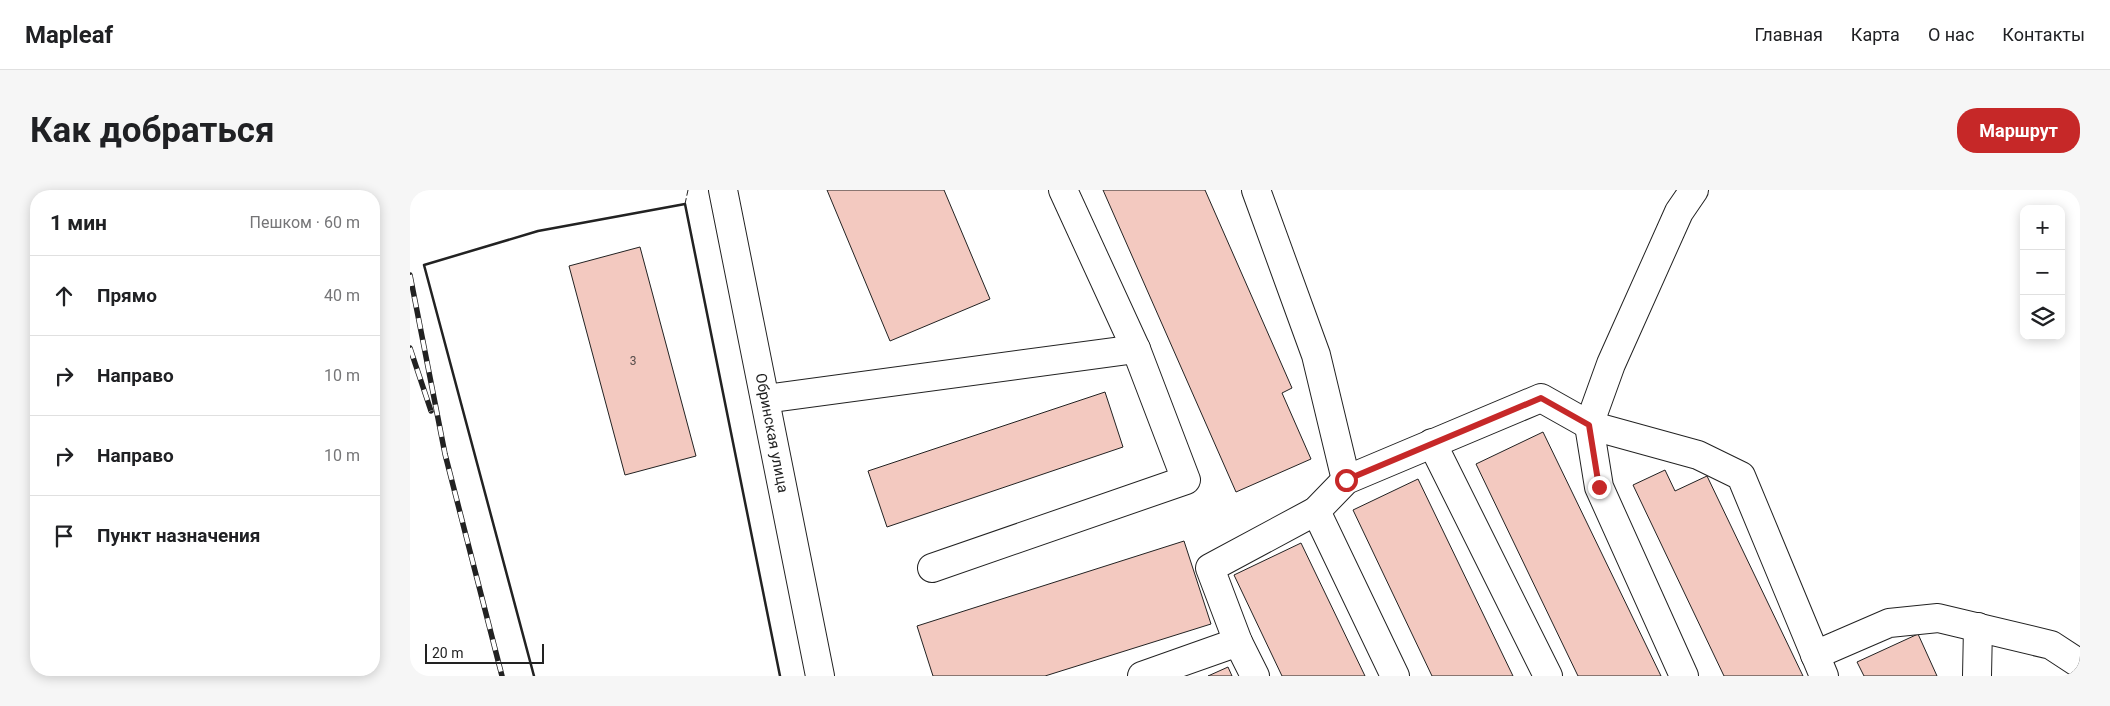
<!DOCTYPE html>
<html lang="ru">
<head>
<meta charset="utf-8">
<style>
  :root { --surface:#fff; --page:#f6f6f6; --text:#202124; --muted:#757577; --line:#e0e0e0; --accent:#c62828 }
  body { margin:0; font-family:Roboto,sans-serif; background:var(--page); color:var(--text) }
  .controls { position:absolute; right:15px; top:15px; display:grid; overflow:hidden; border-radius:10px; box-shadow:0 2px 12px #0003 }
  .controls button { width:45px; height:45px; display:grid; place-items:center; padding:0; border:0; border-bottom:1px solid var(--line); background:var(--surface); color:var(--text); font:25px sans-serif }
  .scale { position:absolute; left:15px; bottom:12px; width:119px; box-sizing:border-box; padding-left:5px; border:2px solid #222; border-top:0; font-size:14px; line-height:18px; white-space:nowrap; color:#222; -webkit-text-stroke:4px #fff; paint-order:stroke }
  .stop { position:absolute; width:15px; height:15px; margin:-11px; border:4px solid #c62828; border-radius:50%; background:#fff }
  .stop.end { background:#c62828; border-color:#fff; box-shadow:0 1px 5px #0008 }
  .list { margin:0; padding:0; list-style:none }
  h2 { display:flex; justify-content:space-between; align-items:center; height:65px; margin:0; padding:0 20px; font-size:21px }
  h2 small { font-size:16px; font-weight:400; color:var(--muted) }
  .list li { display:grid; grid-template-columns:32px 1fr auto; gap:15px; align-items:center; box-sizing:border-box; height:80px; padding:0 20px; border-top:1px solid var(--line) }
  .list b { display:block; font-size:19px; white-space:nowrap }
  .list em { font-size:16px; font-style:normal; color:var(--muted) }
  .icon { flex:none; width:28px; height:28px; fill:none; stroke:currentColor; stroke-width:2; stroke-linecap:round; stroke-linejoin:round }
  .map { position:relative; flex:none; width:1670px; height:486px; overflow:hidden; border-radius:20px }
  header { display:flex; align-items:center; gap:30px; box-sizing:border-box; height:70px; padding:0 25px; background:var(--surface); border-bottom:1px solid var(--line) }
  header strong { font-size:24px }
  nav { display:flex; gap:28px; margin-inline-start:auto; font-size:18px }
  .intro { display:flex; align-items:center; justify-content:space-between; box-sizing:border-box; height:120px; padding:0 30px }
  h1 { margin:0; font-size:35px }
  .button { padding:12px 22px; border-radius:20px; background:var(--accent); color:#fff; font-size:18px; font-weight:700 }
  main { display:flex; gap:30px; padding:0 30px }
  aside { flex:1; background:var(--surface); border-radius:20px; box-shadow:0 2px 12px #0003 }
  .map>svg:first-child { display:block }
  .building { fill:#f3c9c0; stroke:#222 }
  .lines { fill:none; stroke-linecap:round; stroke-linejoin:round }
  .minor-casing { stroke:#222; stroke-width:30 }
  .minor { stroke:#fff; stroke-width:28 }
  .rail-casing { stroke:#222; stroke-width:5.5 }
  .rail { stroke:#fff; stroke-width:4; stroke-dasharray:11; stroke-linecap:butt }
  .fence { stroke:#222; stroke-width:1; stroke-dasharray:6 2.5; stroke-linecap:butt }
  .wall { stroke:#222; stroke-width:2.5 }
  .route { stroke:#c62828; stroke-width:6 }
  .labels { text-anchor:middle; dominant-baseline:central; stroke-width:4; stroke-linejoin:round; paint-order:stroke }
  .number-label { font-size:12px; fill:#564c4a }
  .street-label { font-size:15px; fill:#222; stroke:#fff }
</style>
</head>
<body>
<header>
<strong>Mapleaf</strong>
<nav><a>Главная</a><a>Карта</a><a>О нас</a><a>Контакты</a></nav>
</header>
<div class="intro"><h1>Как добраться</h1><a class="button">Маршрут</a></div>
<main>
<aside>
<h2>1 мин<small>Пешком · 60 m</small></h2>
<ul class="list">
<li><svg class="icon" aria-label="ahead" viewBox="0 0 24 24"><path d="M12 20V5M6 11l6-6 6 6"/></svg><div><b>Прямо</b></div><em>40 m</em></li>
<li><svg class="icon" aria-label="right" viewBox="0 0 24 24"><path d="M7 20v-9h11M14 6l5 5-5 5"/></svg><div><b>Направо</b></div><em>10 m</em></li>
<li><svg class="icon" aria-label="right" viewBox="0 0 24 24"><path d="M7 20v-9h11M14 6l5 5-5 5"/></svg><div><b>Направо</b></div><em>10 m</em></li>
<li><svg class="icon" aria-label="arrive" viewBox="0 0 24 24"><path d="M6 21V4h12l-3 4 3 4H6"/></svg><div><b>Пункт назначения</b></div></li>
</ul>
</aside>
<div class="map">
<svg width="1670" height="486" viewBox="0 0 1670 486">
  <rect width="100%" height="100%" fill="#fff"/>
  <g class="building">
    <polygon points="417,0 534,0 580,109 480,151"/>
    <polygon points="693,0 795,0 882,198 872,203 901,269 826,302"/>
    <polygon points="230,57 286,266 215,285 159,76"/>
    <polygon points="695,202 713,257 477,337 458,281"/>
    <polygon points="1133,242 1251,486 1168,486 1066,274"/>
    <polygon points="1255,280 1265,301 1297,286 1393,486 1314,486 1223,295"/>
    <polygon points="1008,289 1103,486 1022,486 943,320"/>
    <polygon points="774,351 801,434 635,486 523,486 507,436"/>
    <polygon points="891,353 955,486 872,486 824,385"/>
    <polygon points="1508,444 1527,486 1454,486 1447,472"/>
    <polygon points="818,477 822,486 798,486"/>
  </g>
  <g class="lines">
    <defs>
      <g id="minor">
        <polyline points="313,0 410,486"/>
        <polyline points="846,0 906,165 936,290"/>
        <polyline points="355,209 726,159"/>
        <polyline points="1022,253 1138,486"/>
        <polyline points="906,321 985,486"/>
        <polyline points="522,378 776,290 726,159 653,0"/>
        <polyline points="1405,465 1479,433 1528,428 1641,455 1670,474"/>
        <polyline points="732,486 828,452"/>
        <polyline points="845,486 828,452 800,378 906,321 936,290 1131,208 1179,235 1288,265 1331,286 1414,486"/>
        <polyline points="1274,486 1189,297 1179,235 1201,174 1269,22 1284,0"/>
        <polyline points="1567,486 1568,437"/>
      </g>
    </defs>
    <use href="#minor" class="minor-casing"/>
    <use href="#minor" class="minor"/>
    <defs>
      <g id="rail">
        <polyline points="0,85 35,264 92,486"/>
        <polyline points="0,158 21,221"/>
      </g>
    </defs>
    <use href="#rail" class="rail-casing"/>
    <use href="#rail" class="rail"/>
    <polyline class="fence" points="275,14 278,0"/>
    <polyline class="wall" points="124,486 14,75 128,41 275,14 370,486"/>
  </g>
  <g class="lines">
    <polyline class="route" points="936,290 1131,208 1179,235 1189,297"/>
  </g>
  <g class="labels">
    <g class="number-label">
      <text x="223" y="171">3</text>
    </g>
    <g class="street-label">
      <text transform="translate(362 243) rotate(79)">Обринская улица</text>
    </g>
  </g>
</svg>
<div class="controls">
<button>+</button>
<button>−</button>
<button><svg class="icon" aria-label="layers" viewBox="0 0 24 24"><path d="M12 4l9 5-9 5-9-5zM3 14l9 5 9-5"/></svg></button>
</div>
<div class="scale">20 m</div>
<div class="stop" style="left:936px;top:290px"></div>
<div class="stop end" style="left:1189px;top:297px"></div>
</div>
</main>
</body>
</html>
